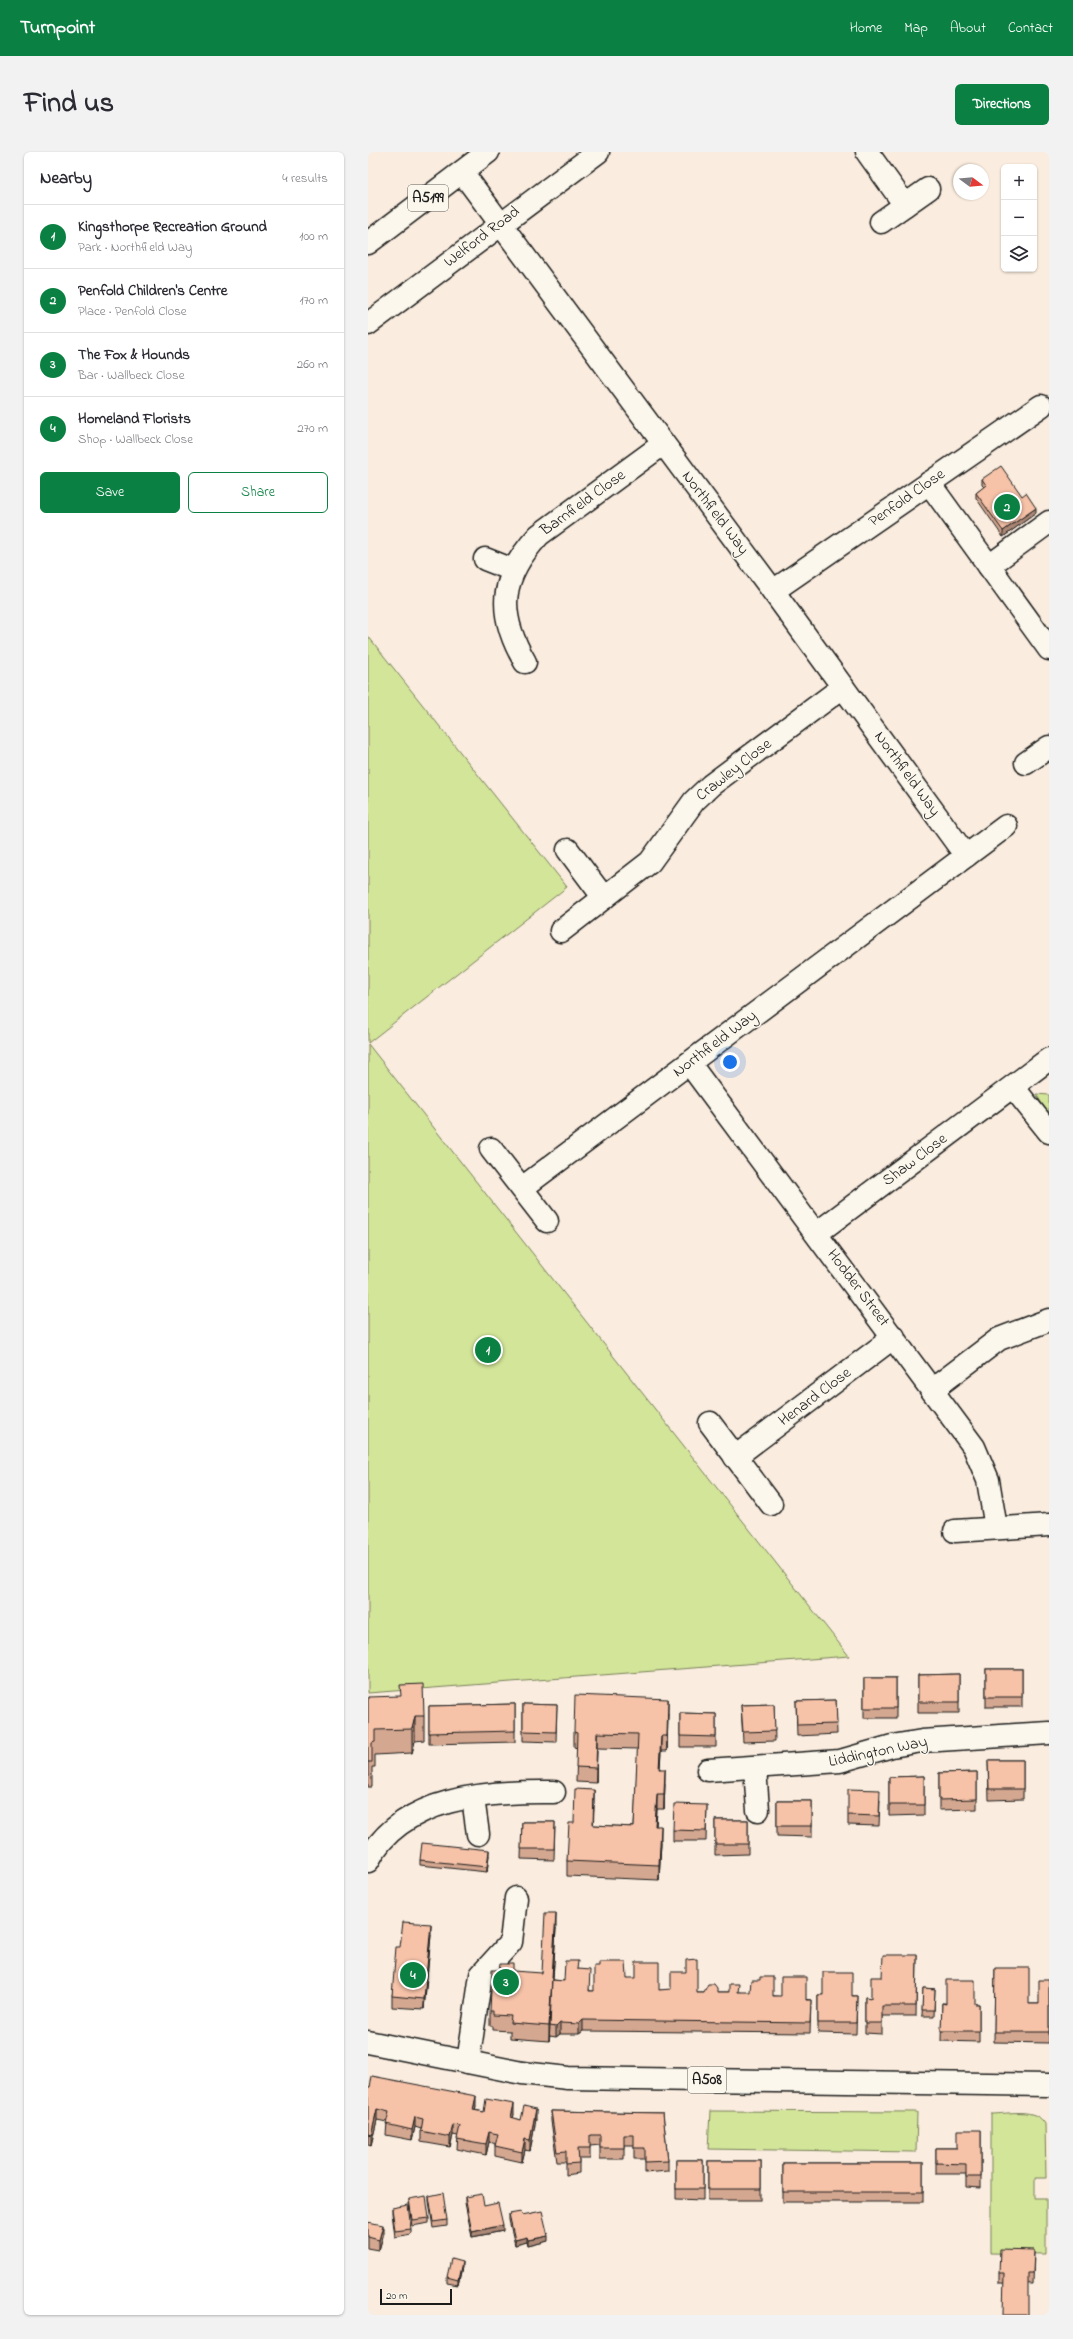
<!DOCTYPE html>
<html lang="en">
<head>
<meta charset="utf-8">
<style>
  :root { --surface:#fff; --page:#f2f2f3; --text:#2b2b33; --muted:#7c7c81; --line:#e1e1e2; --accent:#0b8043 }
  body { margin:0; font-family:"Indie Flower",sans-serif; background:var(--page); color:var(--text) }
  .controls { position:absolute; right:12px; top:12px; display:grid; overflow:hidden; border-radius:6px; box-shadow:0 1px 3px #0004 }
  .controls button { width:36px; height:36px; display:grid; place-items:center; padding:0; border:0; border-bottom:1px solid var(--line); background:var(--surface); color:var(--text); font:20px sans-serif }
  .compass { position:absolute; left:585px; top:12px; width:36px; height:36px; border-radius:50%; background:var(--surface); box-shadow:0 1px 3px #0004; rotate:106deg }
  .scale { position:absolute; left:12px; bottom:10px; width:72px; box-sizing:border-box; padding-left:4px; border:2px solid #1c1c1c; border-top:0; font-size:11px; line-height:14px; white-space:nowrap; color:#1c1c1c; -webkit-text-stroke:3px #fbf7ec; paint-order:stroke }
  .you { position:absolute; left:362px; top:910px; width:14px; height:14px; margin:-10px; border:3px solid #fff; border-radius:50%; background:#1a73e8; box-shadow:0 0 0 6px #1a73e833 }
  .badge { display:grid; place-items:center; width:26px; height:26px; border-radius:50%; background:var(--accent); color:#fff; font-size:13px; font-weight:700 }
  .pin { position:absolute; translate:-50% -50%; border:2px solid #fff; box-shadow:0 1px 4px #0006 }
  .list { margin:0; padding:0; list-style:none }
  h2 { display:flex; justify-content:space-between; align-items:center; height:52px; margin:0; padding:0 16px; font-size:17px }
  h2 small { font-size:13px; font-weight:400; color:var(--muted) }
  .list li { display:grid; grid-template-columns:26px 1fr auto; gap:12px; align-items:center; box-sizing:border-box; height:64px; padding:0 16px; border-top:1px solid var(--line) }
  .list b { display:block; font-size:15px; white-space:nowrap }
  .list p { margin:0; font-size:13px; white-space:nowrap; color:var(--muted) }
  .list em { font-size:13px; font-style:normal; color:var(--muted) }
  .actions { display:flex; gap:8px; padding:12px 16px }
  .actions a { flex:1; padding:9px 0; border:1px solid var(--accent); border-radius:6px; text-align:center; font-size:14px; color:var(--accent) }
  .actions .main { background:var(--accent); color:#fff }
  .icon { flex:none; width:22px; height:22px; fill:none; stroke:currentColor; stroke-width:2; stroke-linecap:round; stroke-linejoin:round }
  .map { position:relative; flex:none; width:681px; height:2163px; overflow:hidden; border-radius:6px }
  header { display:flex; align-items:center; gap:24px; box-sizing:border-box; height:56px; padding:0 20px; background:var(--accent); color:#fff }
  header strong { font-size:19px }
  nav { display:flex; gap:22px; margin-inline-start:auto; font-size:14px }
  .intro { display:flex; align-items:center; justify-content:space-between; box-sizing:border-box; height:96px; padding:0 24px }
  h1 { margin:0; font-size:28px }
  .button { padding:10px 18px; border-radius:6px; background:var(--accent); color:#fff; font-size:14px; font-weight:700 }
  main { display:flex; gap:24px; padding:0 24px }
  aside { flex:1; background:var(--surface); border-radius:6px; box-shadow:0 1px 3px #0004 }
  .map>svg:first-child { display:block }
  .green { fill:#d3e599; stroke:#78805a }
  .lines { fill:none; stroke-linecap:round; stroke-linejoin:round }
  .minor-casing { stroke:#1c1c1c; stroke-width:25 }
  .major-casing { stroke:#1c1c1c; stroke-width:25 }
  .highway-casing { stroke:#1c1c1c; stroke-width:25 }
  .minor { stroke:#fbf7ec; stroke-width:22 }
  .major { stroke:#fbf7ec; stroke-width:22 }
  .highway { stroke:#fbf7ec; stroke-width:22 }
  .wall { fill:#d4a790; stroke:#1c1c1c }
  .shaded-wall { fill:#ac8876; stroke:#1c1c1c }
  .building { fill:#f6c2a8; stroke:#1c1c1c }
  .labels { text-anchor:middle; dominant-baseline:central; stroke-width:3; stroke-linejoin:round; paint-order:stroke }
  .shield { fill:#fbf7ec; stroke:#5f5e5a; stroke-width:1 }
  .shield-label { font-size:15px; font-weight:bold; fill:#1c1c1c }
  .street-label { font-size:16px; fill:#1c1c1c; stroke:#fbf7ec }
</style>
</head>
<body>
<header>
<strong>Turnpoint</strong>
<nav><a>Home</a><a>Map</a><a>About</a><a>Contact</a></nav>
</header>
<div class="intro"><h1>Find us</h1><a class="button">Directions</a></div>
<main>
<aside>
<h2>Nearby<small>4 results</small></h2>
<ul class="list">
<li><span class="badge">1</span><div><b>Kingsthorpe Recreation Ground</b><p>Park · Northfield Way</p></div><em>100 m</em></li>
<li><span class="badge">2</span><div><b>Penfold Children's Centre</b><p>Place · Penfold Close</p></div><em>170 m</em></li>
<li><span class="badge">3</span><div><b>The Fox &amp; Hounds</b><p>Bar · Wallbeck Close</p></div><em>260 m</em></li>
<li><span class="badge">4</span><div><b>Homeland Florists</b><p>Shop · Wallbeck Close</p></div><em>270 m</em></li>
</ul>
<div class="actions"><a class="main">Save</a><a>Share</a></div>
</aside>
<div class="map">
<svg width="681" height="2163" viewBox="0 0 681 2163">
  <rect width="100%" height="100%" fill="#faecde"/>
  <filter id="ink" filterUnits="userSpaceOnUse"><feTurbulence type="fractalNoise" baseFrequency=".025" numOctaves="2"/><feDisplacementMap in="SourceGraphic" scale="8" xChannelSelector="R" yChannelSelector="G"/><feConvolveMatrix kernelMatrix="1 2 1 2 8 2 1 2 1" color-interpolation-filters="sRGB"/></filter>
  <g filter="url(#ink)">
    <g class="green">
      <polygon points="0,484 199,735 0,891"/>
      <polygon points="0,892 481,1504 0,1541"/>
      <polygon points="668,942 681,943 681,963"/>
      <polygon points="342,1959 549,1960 548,2000 340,1997"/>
      <path d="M623,1962c17,0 45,-7 54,10l1,54h-11v20h11v56l-55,-1z"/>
    </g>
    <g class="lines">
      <defs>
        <g id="minor">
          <polyline points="499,0 537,53"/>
          <polyline points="94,20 405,439 598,704"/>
          <polyline points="513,70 560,37"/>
          <polyline points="0,172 230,0"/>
          <polyline points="561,331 681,497"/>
          <polyline points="117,407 145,418"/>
          <polyline points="621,414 681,370"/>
          <polyline points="405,439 673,254"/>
          <path d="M157,510c-29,-50 -25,-85 14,-127l124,-91"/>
          <polyline points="658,611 681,595"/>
          <polyline points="200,698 236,746"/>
          <polyline points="193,779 282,710 326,649 343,633 475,535"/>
          <polyline points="321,911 606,1295 620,1328 628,1376"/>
          <polyline points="645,935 681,980"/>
          <polyline points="123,997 179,1069"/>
          <polyline points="154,1036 638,674"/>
          <polyline points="449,1081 681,907"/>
          <polyline points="564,1238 631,1187 681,1168"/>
          <polyline points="342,1271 403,1352"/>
          <polyline points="367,1305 526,1185"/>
          <polyline points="587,1379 681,1373"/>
          <polyline points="387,1616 390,1658"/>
          <polyline points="340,1618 472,1609 524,1594 554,1589 681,1581"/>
          <polyline points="105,1646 110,1682"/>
          <path d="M0,1709c33,-65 121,-70 186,-69"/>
          <polyline points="100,1910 113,1823 143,1790 148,1746"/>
        </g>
        <polyline id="major" points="0,91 120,0"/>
        <polyline id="highway" points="0,1890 154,1921 200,1926 681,1933"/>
      </defs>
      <use href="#minor" class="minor-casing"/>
      <use href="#major" class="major-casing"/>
      <use href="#highway" class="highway-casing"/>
      <use href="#minor" class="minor"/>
      <use href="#major" class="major"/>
      <use href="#highway" class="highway"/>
    </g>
    <g class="wall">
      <polygon points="614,327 654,344 668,361 635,385 608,346 608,341 616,335 614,333"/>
      <rect x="618" y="1517" width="36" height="38"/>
      <polygon points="591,1522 591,1561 550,1561 550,1523"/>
      <rect x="496" y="1526" width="32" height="40"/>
      <polygon points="0,1545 56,1564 56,1588 47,1589 44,1601 7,1603 7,1615 4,1615 4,1635 0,1635"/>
      <polygon points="468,1548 469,1582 429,1584 428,1549"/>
      <polygon points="147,1552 147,1590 61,1592 61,1554"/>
      <polygon points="155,1552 189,1553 188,1590 155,1589"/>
      <polygon points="406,1552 407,1589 375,1590 373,1553"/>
      <polygon points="312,1561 348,1562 348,1595 312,1595"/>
      <polygon points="300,1562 299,1599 293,1599 292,1617 297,1632 296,1657 289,1657 288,1674 293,1690 291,1728 199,1724 199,1709 206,1671 226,1653 225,1673 266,1675 270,1597 229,1596 228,1631 208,1630 209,1596 206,1595 206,1580"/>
      <polygon points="620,1608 655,1608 655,1647 621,1648"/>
      <polygon points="609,1620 609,1657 571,1658 571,1621"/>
      <polygon points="556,1624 556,1663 521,1664 521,1625"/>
      <polygon points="512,1648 511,1674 480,1673 480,1663"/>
      <polygon points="409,1649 444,1649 444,1685 409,1684"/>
      <polygon points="339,1653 338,1689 305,1689 305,1678"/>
      <polygon points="347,1668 380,1668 380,1702 347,1703"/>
      <polygon points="154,1670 187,1670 186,1708 153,1707"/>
      <polygon points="121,1703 119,1720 52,1713 52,1708"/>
      <polygon points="188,1776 185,1828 196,1829 210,1817 222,1839 226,1839 259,1826 291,1838 329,1840 371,1840 443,1848 442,1881 215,1879 211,1882 192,1882 188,1885 182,1884 181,1889 142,1886 142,1879 125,1878 125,1874 122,1874 122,1859 174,1821"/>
      <polygon points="63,1783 56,1857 24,1855 24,1844 32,1795"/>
      <polygon points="549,1803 548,1864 514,1864 514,1882 497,1881 497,1845 503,1846 514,1825"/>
      <polygon points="627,1816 661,1852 671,1852 681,1828 681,1891 626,1890"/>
      <polygon points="555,1836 567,1837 566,1864 554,1864"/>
      <polygon points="450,1843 489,1844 488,1882 450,1881"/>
      <polygon points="574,1851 611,1852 611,1890 573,1889"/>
      <polygon points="0,1936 108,1955 107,1958 116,1960 146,1962 145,1966 153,1968 168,1967 162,1999 157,1998 154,2010 127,2004 127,1992 125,1991 121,1990 118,2003 89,1997 90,1984 85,1983 82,1995 53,1990 53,1977 47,1975 44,1988 18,1983 19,1970 9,1968 3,1993 0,1992"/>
      <polygon points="183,1959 295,1961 300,2009 300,2019 277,2021 277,2007 266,2007 266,1993 256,1993 256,2007 232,2007 232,1993 222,1994 222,2007 211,2007 211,2021 198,2023 198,2010 189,2010 183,1969"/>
      <polygon points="613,1978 613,2036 598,2035 598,2022 568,2022 568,1996 589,1996"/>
      <polygon points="308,2008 335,2008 335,2048 308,2047"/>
      <rect x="340" y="2009" width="53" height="39"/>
      <rect x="415" y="2011" width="140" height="39"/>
      <polygon points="61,2044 79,2068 79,2074 65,2076 61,2049"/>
      <polygon points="97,2045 116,2054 135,2079 104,2085 97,2051"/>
      <polygon points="41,2047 61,2066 61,2071 44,2074 41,2052"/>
      <polygon points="24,2056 43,2077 43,2082 27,2085 24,2061"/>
      <polygon points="141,2062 154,2063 180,2089 160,2094 159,2090 147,2093 141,2068"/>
      <polygon points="0,2070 15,2084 11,2098 0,2096"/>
      <polygon points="666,2098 665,2132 631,2131 631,2121"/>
      <polygon points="94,2115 90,2133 79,2131 79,2125"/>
    </g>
    <g class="shaded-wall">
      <polygon points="668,356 668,361 635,385 635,379"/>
      <polygon points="300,1547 300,1562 299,1599 299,1584"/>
      <polygon points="47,1564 47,1589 44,1601 44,1577"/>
      <polygon points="229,1581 229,1596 228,1631 228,1616"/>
      <polygon points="293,1584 293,1599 291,1632 291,1617"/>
      <polygon points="297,1617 297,1632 296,1657 296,1642"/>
      <polygon points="226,1638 226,1653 225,1688 225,1673"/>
      <polygon points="289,1642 289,1657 287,1689 287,1674"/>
      <polygon points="293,1674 293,1690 291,1728 291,1713"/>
      <polygon points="121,1698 121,1703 119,1720 119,1715"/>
      <polygon points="188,1761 188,1776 182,1874 181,1889 181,1874"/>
      <polygon points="63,1772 63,1783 56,1857 56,1847"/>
      <polygon points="215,1868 215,1879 211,1882 211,1872"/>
      <polygon points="192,1871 192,1882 188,1885 188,1875"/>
      <polygon points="108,1944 108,1955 105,1968 105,1958"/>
      <polygon points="146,1952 146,1962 143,1976 143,1965"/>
      <polygon points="9,1957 9,1968 3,1993 3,1983"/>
      <polygon points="168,1957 168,1967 162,1999 162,1988"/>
      <polygon points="47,1965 47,1975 44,1988 44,1978"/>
      <polygon points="85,1973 85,1983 82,1995 82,1985"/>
      <polygon points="121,1980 121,1990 118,2003 118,1992"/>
      <polygon points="157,1987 157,1998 154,2010 154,2000"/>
      <polygon points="15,2073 15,2084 11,2098 11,2088"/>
      <polygon points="135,2073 135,2079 104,2085 104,2080"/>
      <polygon points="180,2084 180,2089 160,2094 160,2088"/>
      <polygon points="159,2085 159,2090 147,2093 147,2088"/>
      <polygon points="94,2110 94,2115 90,2133 90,2128"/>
    </g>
    <g class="building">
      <polygon points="633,314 654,344 658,341 668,356 635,379 608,341 618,333 614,327"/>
      <rect x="618" y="1517" width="36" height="28"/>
      <polygon points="591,1522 591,1550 550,1550 550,1523"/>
      <rect x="496" y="1526" width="32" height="30"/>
      <polygon points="55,1532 56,1564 47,1564 44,1577 7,1578 7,1590 4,1591 4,1610 0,1610 0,1545 33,1544 32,1533"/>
      <polygon points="207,1543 300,1547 299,1584 293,1584 291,1617 297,1617 296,1642 289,1642 287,1674 293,1674 291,1713 199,1709 201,1671 206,1671 207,1637 226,1638 225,1673 266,1675 270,1582 229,1581 228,1616 208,1615 209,1581 206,1580"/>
      <polygon points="468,1548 469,1572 429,1573 428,1549"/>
      <polygon points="147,1552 147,1579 61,1581 61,1554"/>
      <polygon points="155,1552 189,1553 188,1580 155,1579"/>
      <polygon points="406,1552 407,1579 375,1580 373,1553"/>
      <polygon points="312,1561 348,1562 348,1585 312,1584"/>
      <polygon points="620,1608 655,1608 655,1637 621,1637"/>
      <polygon points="609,1620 609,1647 571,1648 571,1621"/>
      <polygon points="556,1624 556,1653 521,1653 521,1625"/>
      <polygon points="480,1637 512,1638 511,1664 480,1663"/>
      <rect x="409" y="1649" width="35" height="25"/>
      <polygon points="306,1652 339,1653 338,1679 305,1678"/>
      <rect x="347" y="1668" width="33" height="24"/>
      <polygon points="154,1670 187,1670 186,1697 153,1697"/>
      <polygon points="54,1691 121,1698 119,1715 52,1708"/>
      <polygon points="177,1761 188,1761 181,1874 142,1871 143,1864 125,1863 125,1859 122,1859 124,1818 131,1818 132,1812 145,1812 145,1819 174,1821"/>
      <polygon points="35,1770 63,1772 56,1847 24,1844 28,1795 32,1795"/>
      <polygon points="515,1803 549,1803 548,1854 514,1854 514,1871 497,1871 497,1845 503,1846 503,1825 514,1825"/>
      <polygon points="329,1807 329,1840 336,1840 340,1832 346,1832 349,1836 349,1840 361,1840 361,1832 371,1832 370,1840 382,1840 383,1828 392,1828 392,1825 405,1825 405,1844 413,1844 413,1825 438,1825 438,1848 443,1848 442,1871 215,1868 211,1872 192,1871 188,1875 182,1874 184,1828 196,1829 197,1809 210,1809 209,1817 222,1818 221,1839 226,1839 226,1814 231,1814 231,1810 258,1810 259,1826 268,1826 268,1810 291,1810 291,1838 303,1837 303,1820 318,1820 318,1808"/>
      <polygon points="627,1816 661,1816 661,1852 671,1852 671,1828 681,1828 681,1880 626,1880"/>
      <polygon points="455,1820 484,1820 484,1844 489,1844 488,1871 450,1871 450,1843 455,1843"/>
      <polygon points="578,1828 607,1828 607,1852 611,1852 611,1879 573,1879 574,1851 578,1852"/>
      <polygon points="555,1836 567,1837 566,1858 554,1858"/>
      <polygon points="4,1924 108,1944 105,1958 116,1960 118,1947 146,1952 143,1965 153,1968 156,1954 168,1957 162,1988 157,1987 154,2000 127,1994 130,1982 125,1981 121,1980 118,1992 89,1987 92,1974 85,1973 82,1985 53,1979 55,1967 47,1965 44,1978 18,1972 21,1960 9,1957 3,1983 0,1982 0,1936 2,1936"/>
      <polygon points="183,1959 295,1961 300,2009 277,2010 277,1996 266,1996 266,1983 256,1983 256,1996 232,1996 232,1983 222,1983 222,1996 210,1996 211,2011 198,2012 198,1999 189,2000"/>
      <polygon points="589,1978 613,1978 613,2025 598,2025 598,2012 568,2011 568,1996 589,1996"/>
      <rect x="308" y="2008" width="27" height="29"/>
      <rect x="340" y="2009" width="53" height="28"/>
      <rect x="415" y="2011" width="140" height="29"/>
      <polygon points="75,2041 79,2068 65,2070 61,2044"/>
      <polygon points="114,2042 116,2054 130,2051 135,2073 104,2080 97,2045"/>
      <polygon points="58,2044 61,2066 44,2068 41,2047"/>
      <polygon points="40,2053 43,2077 27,2079 24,2056"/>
      <polygon points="174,2059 180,2084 160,2088 159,2085 147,2088 141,2062 153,2060 154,2063"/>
      <polygon points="0,2070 15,2073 11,2088 0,2085"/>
      <polygon points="632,2097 666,2098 665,2121 660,2121 660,2163 635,2163 636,2121 631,2121"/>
      <polygon points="83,2107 94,2110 90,2128 79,2125"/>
    </g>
  </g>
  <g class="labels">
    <g class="shield">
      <rect x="40" y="33" width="40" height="26" rx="3"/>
      <rect x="320" y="1915" width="38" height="26" rx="3"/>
    </g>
    <g class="shield-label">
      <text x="60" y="46">A5199</text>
      <text x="339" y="1928">A508</text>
    </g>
    <g class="street-label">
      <text transform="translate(114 85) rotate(-37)">Welford Road</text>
      <text transform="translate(539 346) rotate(-35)">Penfold Close</text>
      <text transform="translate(215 351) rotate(-36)">Barnfield Close</text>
      <text transform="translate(347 361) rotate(53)">Northfield Way</text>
      <text transform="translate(366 618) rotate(-38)">Crawley Close</text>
      <text transform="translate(539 622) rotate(54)">Northfield Way</text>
      <text transform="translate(347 892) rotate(-37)">Northfield Way</text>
      <text transform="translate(547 1008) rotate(-37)">Shaw Close</text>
      <text transform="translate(490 1136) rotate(53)">Hodder Street</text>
      <text transform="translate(447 1245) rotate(-37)">Henard Close</text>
      <text transform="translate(510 1600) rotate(-12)">Liddington Way</text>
    </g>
  </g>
</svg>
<div class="controls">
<button>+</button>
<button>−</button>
<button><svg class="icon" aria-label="layers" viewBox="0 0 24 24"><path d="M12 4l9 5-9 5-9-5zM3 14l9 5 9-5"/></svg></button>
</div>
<svg class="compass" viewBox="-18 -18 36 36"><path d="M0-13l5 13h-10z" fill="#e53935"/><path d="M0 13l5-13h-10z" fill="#7c7c81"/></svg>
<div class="scale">20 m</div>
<div class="you"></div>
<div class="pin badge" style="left:120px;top:1198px">1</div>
<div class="pin badge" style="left:639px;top:355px">2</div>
<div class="pin badge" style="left:138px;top:1830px">3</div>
<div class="pin badge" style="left:45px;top:1823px">4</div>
</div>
</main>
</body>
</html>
